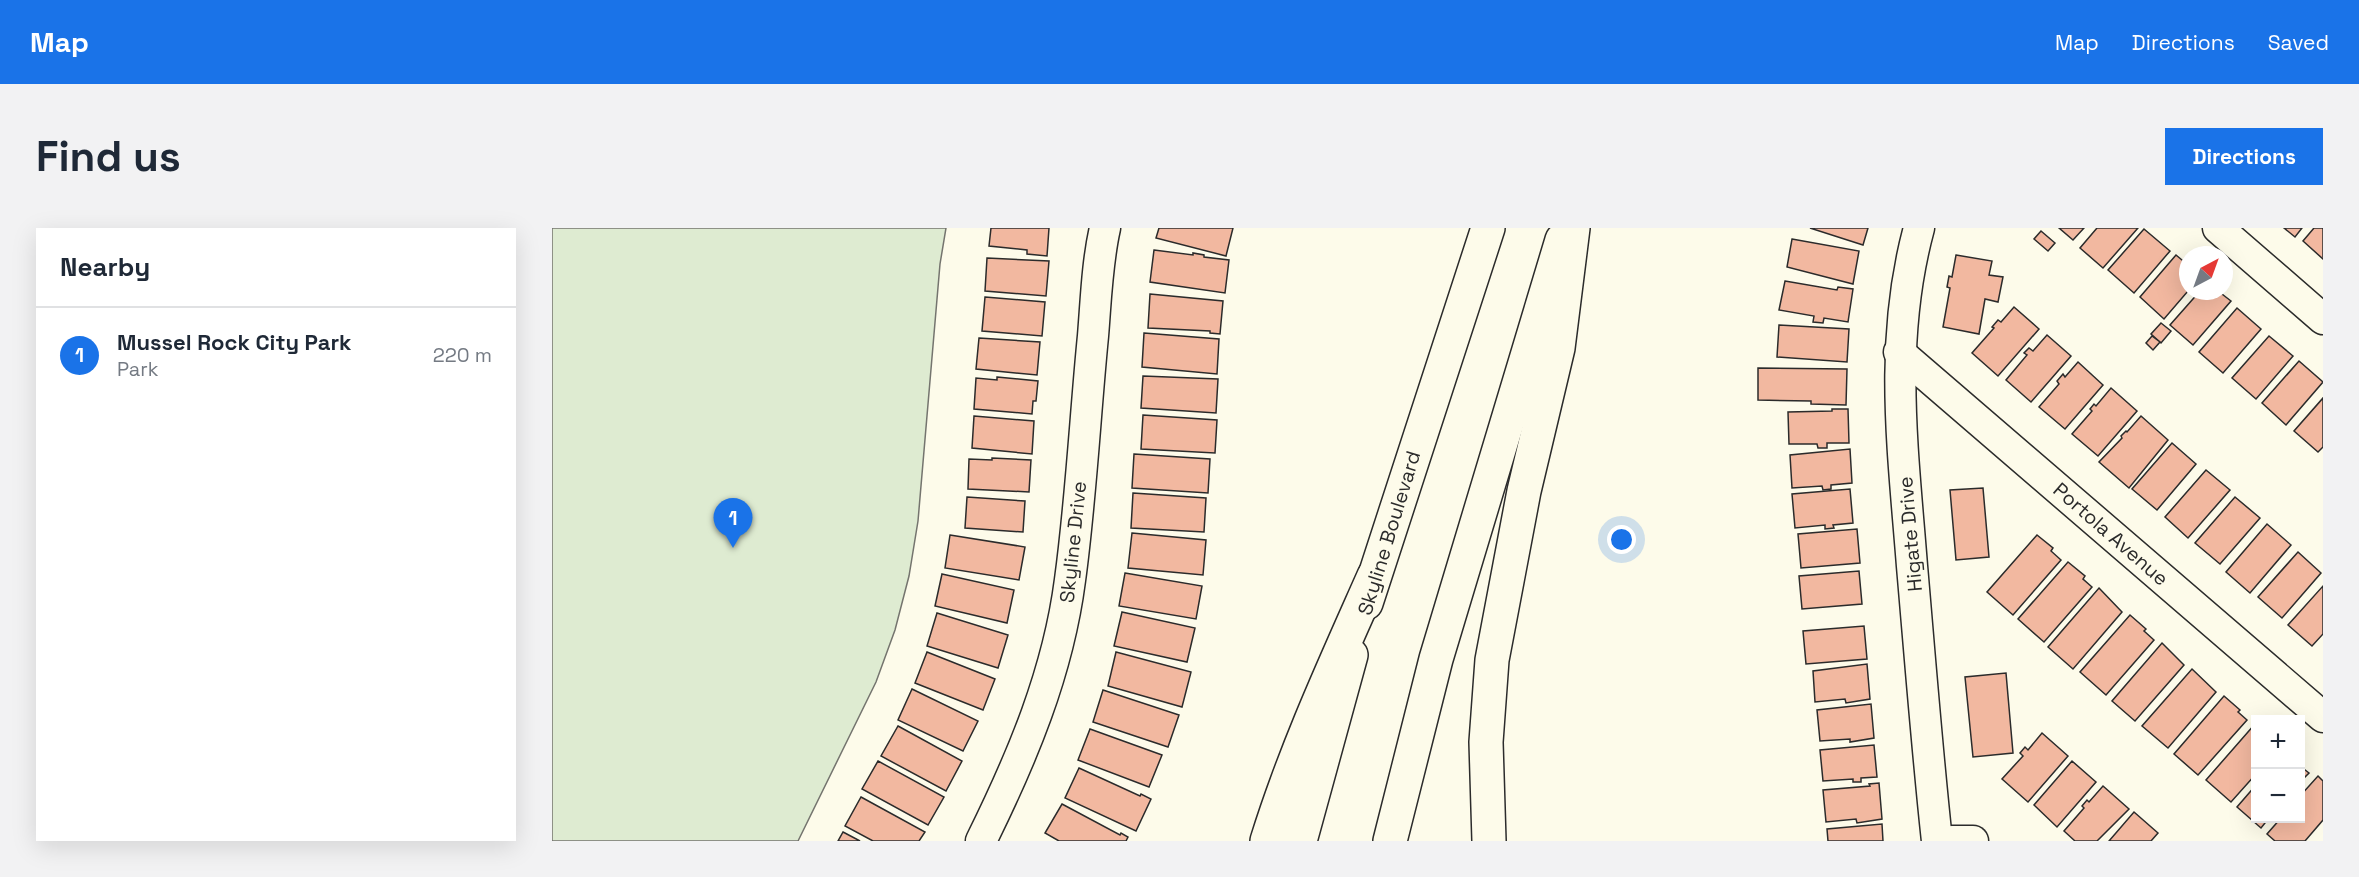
<!DOCTYPE html>
<html lang="en">
<head>
<meta charset="utf-8">
<style>
  :root { --surface:#fff; --page:#f2f2f3; --text:#1f2937; --muted:#747a83; --line:#e0e1e3; --accent:#1a73e8 }
  body { margin:0; font-family:"Space Grotesk",sans-serif; background:var(--page); color:var(--text) }
  .controls { position:absolute; right:18px; bottom:18px; display:grid; overflow:hidden; border-radius:0px; box-shadow:0 6px 24px #0002 }
  .controls button { width:54px; height:54px; display:grid; place-items:center; padding:0; border:0; border-bottom:2px solid var(--line); background:var(--surface); color:var(--text); font:30px sans-serif }
  .compass { position:absolute; left:1627px; top:18px; width:54px; height:54px; border-radius:50%; background:var(--surface); box-shadow:0 6px 24px #0002; rotate:41deg }
  .you { position:absolute; left:1070px; top:312px; width:21px; height:21px; margin:-15px; border:4px solid #fff; border-radius:50%; background:#1a73e8; box-shadow:0 0 0 9px #1a73e833 }
  .badge { display:grid; place-items:center; width:39px; height:39px; border-radius:50%; background:var(--accent); color:#fff; font-size:20px; font-weight:700 }
  .pin { position:absolute; translate:-50% -50px; filter:drop-shadow(0 2px 3px #0008) }
  .pin::after { content:''; position:absolute; top:32px; width:21px; height:18px; background:inherit; clip-path:polygon(0 0,100% 0,50% 100%) }
  .list { margin:0; padding:0; list-style:none }
  h2 { display:flex; justify-content:space-between; align-items:center; height:78px; margin:0; padding:0 24px; font-size:26px }
  h2 small { font-size:20px; font-weight:400; color:var(--muted) }
  .list li { display:grid; grid-template-columns:39px 1fr auto; gap:18px; align-items:center; box-sizing:border-box; height:96px; padding:0 24px; border-top:2px solid var(--line) }
  .list b { display:block; font-size:22px; white-space:nowrap }
  .list p { margin:0; font-size:20px; white-space:nowrap; color:var(--muted) }
  .list em { font-size:20px; font-style:normal; color:var(--muted) }
  .map { position:relative; flex:none; width:1771px; height:613px; overflow:hidden; border-radius:0px }
  header { display:flex; align-items:center; gap:36px; box-sizing:border-box; height:84px; padding:0 30px; background:var(--accent); color:#fff }
  header strong { font-size:28px }
  nav { display:flex; gap:33px; margin-inline-start:auto; font-size:21px }
  .intro { display:flex; align-items:center; justify-content:space-between; box-sizing:border-box; height:144px; padding:0 36px }
  h1 { margin:0; font-size:42px }
  .button { padding:15px 27px; border-radius:0px; background:var(--accent); color:#fff; font-size:21px; font-weight:700 }
  main { display:flex; gap:36px; padding:0 36px }
  aside { flex:1; background:var(--surface); border-radius:0px; box-shadow:0 6px 24px #0002 }
  .map>svg:first-child { display:block }
  .green { fill:#deebd1; stroke:#74746e; stroke-width:1.5 }
  .building { fill:#f2b8a0; stroke:#2b2b2b; stroke-width:1.5 }
  .lines { fill:none; stroke-linecap:round; stroke-linejoin:round }
  .minor-casing { stroke:#2b2b2b; stroke-width:33 }
  .major-casing { stroke:#2b2b2b; stroke-width:36 }
  .highway-casing { stroke:#2b2b2b; stroke-width:36 }
  .minor { stroke:#fdfbea; stroke-width:30 }
  .major { stroke:#fdfbea; stroke-width:33 }
  .highway { stroke:#fdfbea; stroke-width:33 }
  .labels { text-anchor:middle; dominant-baseline:central; stroke-width:4.5; stroke-linejoin:round; paint-order:stroke }
  .street-label { font-size:20px; fill:#2b2b2b; stroke:#fdfbea }
</style>
</head>
<body>
<header>
<strong>Map</strong>
<nav><a>Map</a><a>Directions</a><a>Saved</a></nav>
</header>
<div class="intro"><h1>Find us</h1><a class="button">Directions</a></div>
<main>
<aside>
<h2>Nearby<small></small></h2>
<ul class="list">
<li><span class="badge">1</span><div><b>Mussel Rock City Park</b><p>Park</p></div><em>220 m</em></li>
</ul>
</aside>
<div class="map">
<svg width="1771" height="613" viewBox="0 0 1771 613">
  <rect width="100%" height="100%" fill="#fdfbea"/>
  <polygon class="green" points="0,0 394,0 388,36 366,293 357,348 343,402 324,454 246,613 0,613"/>
  <g class="building">
    <polygon points="439,0 497,0 495,28 475,26 475,22 437,18"/>
    <polygon points="607,0 681,0 674,28 604,10"/>
    <polygon points="1258,0 1316,0 1311,17"/>
    <polygon points="1507,0 1532,0 1521,12"/>
    <polygon points="1545,0 1586,0 1551,40 1528,20"/>
    <polygon points="1732,0 1750,0 1743,9"/>
    <polygon points="1762,0 1771,0 1771,31 1751,13"/>
    <polygon points="1592,1 1618,23 1582,65 1556,42"/>
    <polygon points="1489,3 1503,15 1496,23 1482,11"/>
    <polygon points="1240,11 1307,23 1301,56 1235,39"/>
    <polygon points="602,22 641,27 641,25 652,27 652,29 677,32 673,65 598,54"/>
    <polygon points="1404,27 1440,33 1437,47 1451,49 1446,74 1433,71 1427,106 1391,99 1398,60 1395,59 1397,48 1400,49"/>
    <polygon points="1624,27 1636,37 1636,63 1612,91 1588,69"/>
    <polygon points="435,30 497,33 494,68 433,63"/>
    <polygon points="1233,53 1285,62 1286,59 1301,61 1296,94 1272,90 1271,95 1261,94 1262,88 1227,82"/>
    <polygon points="1648,63 1666,63 1679,73 1641,117 1618,97"/>
    <polygon points="598,66 671,73 668,106 658,105 658,103 596,100"/>
    <polygon points="433,69 493,74 490,108 430,103"/>
    <polygon points="1462,79 1487,101 1446,148 1420,125 1442,100 1440,99 1446,92 1449,94"/>
    <polygon points="1685,80 1709,101 1671,145 1647,124"/>
    <polygon points="1609,95 1619,103 1609,115 1599,106"/>
    <polygon points="1227,97 1297,101 1295,134 1225,129"/>
    <polygon points="592,105 667,111 665,146 590,139"/>
    <polygon points="1495,107 1519,128 1479,174 1454,152 1475,127 1472,125 1477,120 1481,123"/>
    <polygon points="1600,108 1608,114 1601,122 1594,115"/>
    <polygon points="1717,108 1741,128 1704,171 1680,150"/>
    <polygon points="427,110 488,114 485,147 424,141"/>
    <polygon points="1747,133 1771,154 1734,197 1710,175"/>
    <polygon points="1526,134 1551,157 1513,201 1487,179 1507,156 1505,153 1511,146 1513,149"/>
    <polygon points="1206,140 1295,141 1294,177 1259,176 1259,173 1206,172"/>
    <polygon points="591,148 666,151 664,185 589,180"/>
    <polygon points="445,149 486,153 484,173 481,173 480,186 422,181 424,150 445,152"/>
    <polygon points="1559,160 1585,183 1546,228 1520,206 1540,183 1538,181 1542,176 1544,178"/>
    <polygon points="1771,170 1771,219 1766,224 1742,203"/>
    <polygon points="1280,181 1296,181 1297,215 1275,215 1275,220 1266,220 1265,216 1237,216 1236,184 1280,183"/>
    <polygon points="591,187 665,192 663,225 589,221"/>
    <polygon points="422,188 482,193 480,226 420,220"/>
    <polygon points="1589,188 1616,212 1577,260 1547,234 1570,210 1569,208 1574,203 1575,204"/>
    <polygon points="1620,215 1644,236 1605,282 1580,261"/>
    <polygon points="1298,221 1300,255 1279,257 1279,261 1271,262 1270,258 1240,260 1238,227"/>
    <polygon points="582,226 658,231 656,265 580,260"/>
    <polygon points="440,230 479,232 477,264 416,261 417,231 440,232"/>
    <polygon points="1654,242 1678,262 1636,310 1613,289"/>
    <polygon points="1431,260 1437,329 1404,332 1398,262"/>
    <polygon points="1298,261 1301,295 1281,297 1282,300 1273,301 1273,297 1243,300 1240,266"/>
    <polygon points="581,265 654,270 652,304 579,300"/>
    <polygon points="415,269 473,273 471,304 413,300"/>
    <polygon points="1683,269 1708,290 1668,336 1643,315"/>
    <polygon points="1715,296 1739,317 1698,365 1674,344"/>
    <polygon points="1305,301 1308,335 1249,340 1246,306"/>
    <polygon points="580,305 654,312 651,347 576,340"/>
    <polygon points="398,307 473,319 467,352 393,340"/>
    <polygon points="1485,307 1501,320 1499,323 1509,332 1461,387 1435,364"/>
    <polygon points="1746,324 1769,345 1730,390 1706,369"/>
    <polygon points="1516,334 1533,348 1531,351 1540,359 1492,414 1466,391"/>
    <polygon points="1307,343 1310,376 1250,381 1247,348"/>
    <polygon points="573,345 650,358 644,391 567,378"/>
    <polygon points="390,346 462,362 455,395 383,378"/>
    <polygon points="1771,358 1771,406 1760,418 1736,397"/>
    <polygon points="1547,360 1570,384 1521,441 1496,419"/>
    <polygon points="570,384 643,400 635,434 562,418"/>
    <polygon points="385,385 456,407 446,440 375,418"/>
    <polygon points="1578,387 1594,401 1592,403 1602,412 1554,467 1528,444"/>
    <polygon points="1312,398 1315,431 1254,436 1251,403"/>
    <polygon points="1610,415 1632,437 1583,493 1560,473"/>
    <polygon points="375,424 443,451 431,482 363,455"/>
    <polygon points="564,424 639,444 630,479 556,458"/>
    <polygon points="1315,436 1318,471 1294,475 1293,471 1263,474 1261,443"/>
    <polygon points="1640,441 1664,464 1616,520 1590,498"/>
    <polygon points="1454,445 1461,525 1421,529 1413,449"/>
    <polygon points="360,461 426,493 411,523 346,492"/>
    <polygon points="551,462 627,487 616,519 541,494"/>
    <polygon points="1672,468 1688,482 1686,484 1695,492 1646,547 1622,526"/>
    <polygon points="1319,476 1322,510 1298,514 1298,511 1268,513 1265,482"/>
    <polygon points="1703,496 1704,546 1679,574 1654,552"/>
    <polygon points="346,498 410,533 394,563 329,528"/>
    <polygon points="538,501 610,527 597,559 526,532"/>
    <polygon points="1490,505 1516,528 1476,574 1450,551 1471,528 1468,525 1473,519 1476,522"/>
    <polygon points="1322,517 1325,549 1309,550 1309,554 1301,554 1301,551 1271,553 1268,522"/>
    <polygon points="326,533 392,569 376,597 310,561"/>
    <polygon points="1520,533 1544,554 1505,599 1482,577"/>
    <polygon points="1748,538 1757,545 1748,554"/>
    <polygon points="527,540 588,568 589,566 599,571 584,603 513,570"/>
    <polygon points="1766,548 1771,553 1771,592 1753,613 1723,613 1715,606 1729,590 1748,590 1748,568"/>
    <polygon points="1327,555 1330,591 1305,595 1304,591 1274,594 1271,562 1318,558 1317,556"/>
    <polygon points="1704,557 1704,590 1717,590 1709,600 1685,579"/>
    <polygon points="1551,558 1577,581 1545,613 1523,613 1512,603 1532,580 1530,578 1535,572 1537,574"/>
    <polygon points="309,569 373,604 367,613 321,613 293,598"/>
    <polygon points="510,576 568,607 569,605 576,609 574,613 507,613 493,605"/>
    <polygon points="1582,584 1606,605 1599,613 1557,613"/>
    <polygon points="1330,596 1331,613 1276,613 1275,601"/>
    <polygon points="291,604 308,613 286,613"/>
  </g>
  <g class="lines">
    <defs>
      <g id="minor">
        <path d="M1367,0c-31,114 -16,222 -7,338 8,92 15,183 25,275"/>
        <polyline points="1666,0 1771,91"/>
        <polyline points="1347,124 1771,489"/>
        <path d="M429,613c41,-83 77,-168 89,-261 11,-80 15,-163 23,-244 3,-36 4,-73 12,-108"/>
        <polyline points="1400,613 1421,613"/>
      </g>
      <g id="major">
        <polyline points="814,375 936,0"/>
        <polyline points="748,613 799,427"/>
        <polyline points="838,613 884,431 1010,12"/>
      </g>
      <g id="highway">
        <path d="M715,613c29,-93 68,-177 107,-265"/>
        <polyline points="937,613 934,514 940,432 972,263 1006,120 1021,0"/>
      </g>
    </defs>
    <use href="#minor" class="minor-casing"/>
    <use href="#major" class="major-casing"/>
    <use href="#highway" class="highway-casing"/>
    <use href="#minor" class="minor"/>
    <use href="#major" class="major"/>
    <use href="#highway" class="highway"/>
  </g>
  <g class="labels">
    <g class="street-label">
      <text transform="translate(837 305) rotate(-73)">Skyline Boulevard</text>
      <text transform="translate(1358 306) rotate(-95)">Higate Drive</text>
      <text transform="translate(1559 306) rotate(41)">Portola Avenue</text>
      <text transform="translate(521 314) rotate(-84)">Skyline Drive</text>
    </g>
  </g>
</svg>
<div class="controls">
<button>+</button>
<button>−</button>
</div>
<svg class="compass" viewBox="-18 -18 36 36"><path d="M0-13l5 13h-10z" fill="#e53935"/><path d="M0 13l5-13h-10z" fill="#747a83"/></svg>
<div class="you"></div>
<div class="pin badge" style="left:181px;top:320px">1</div>
</div>
</main>
</body>
</html>
